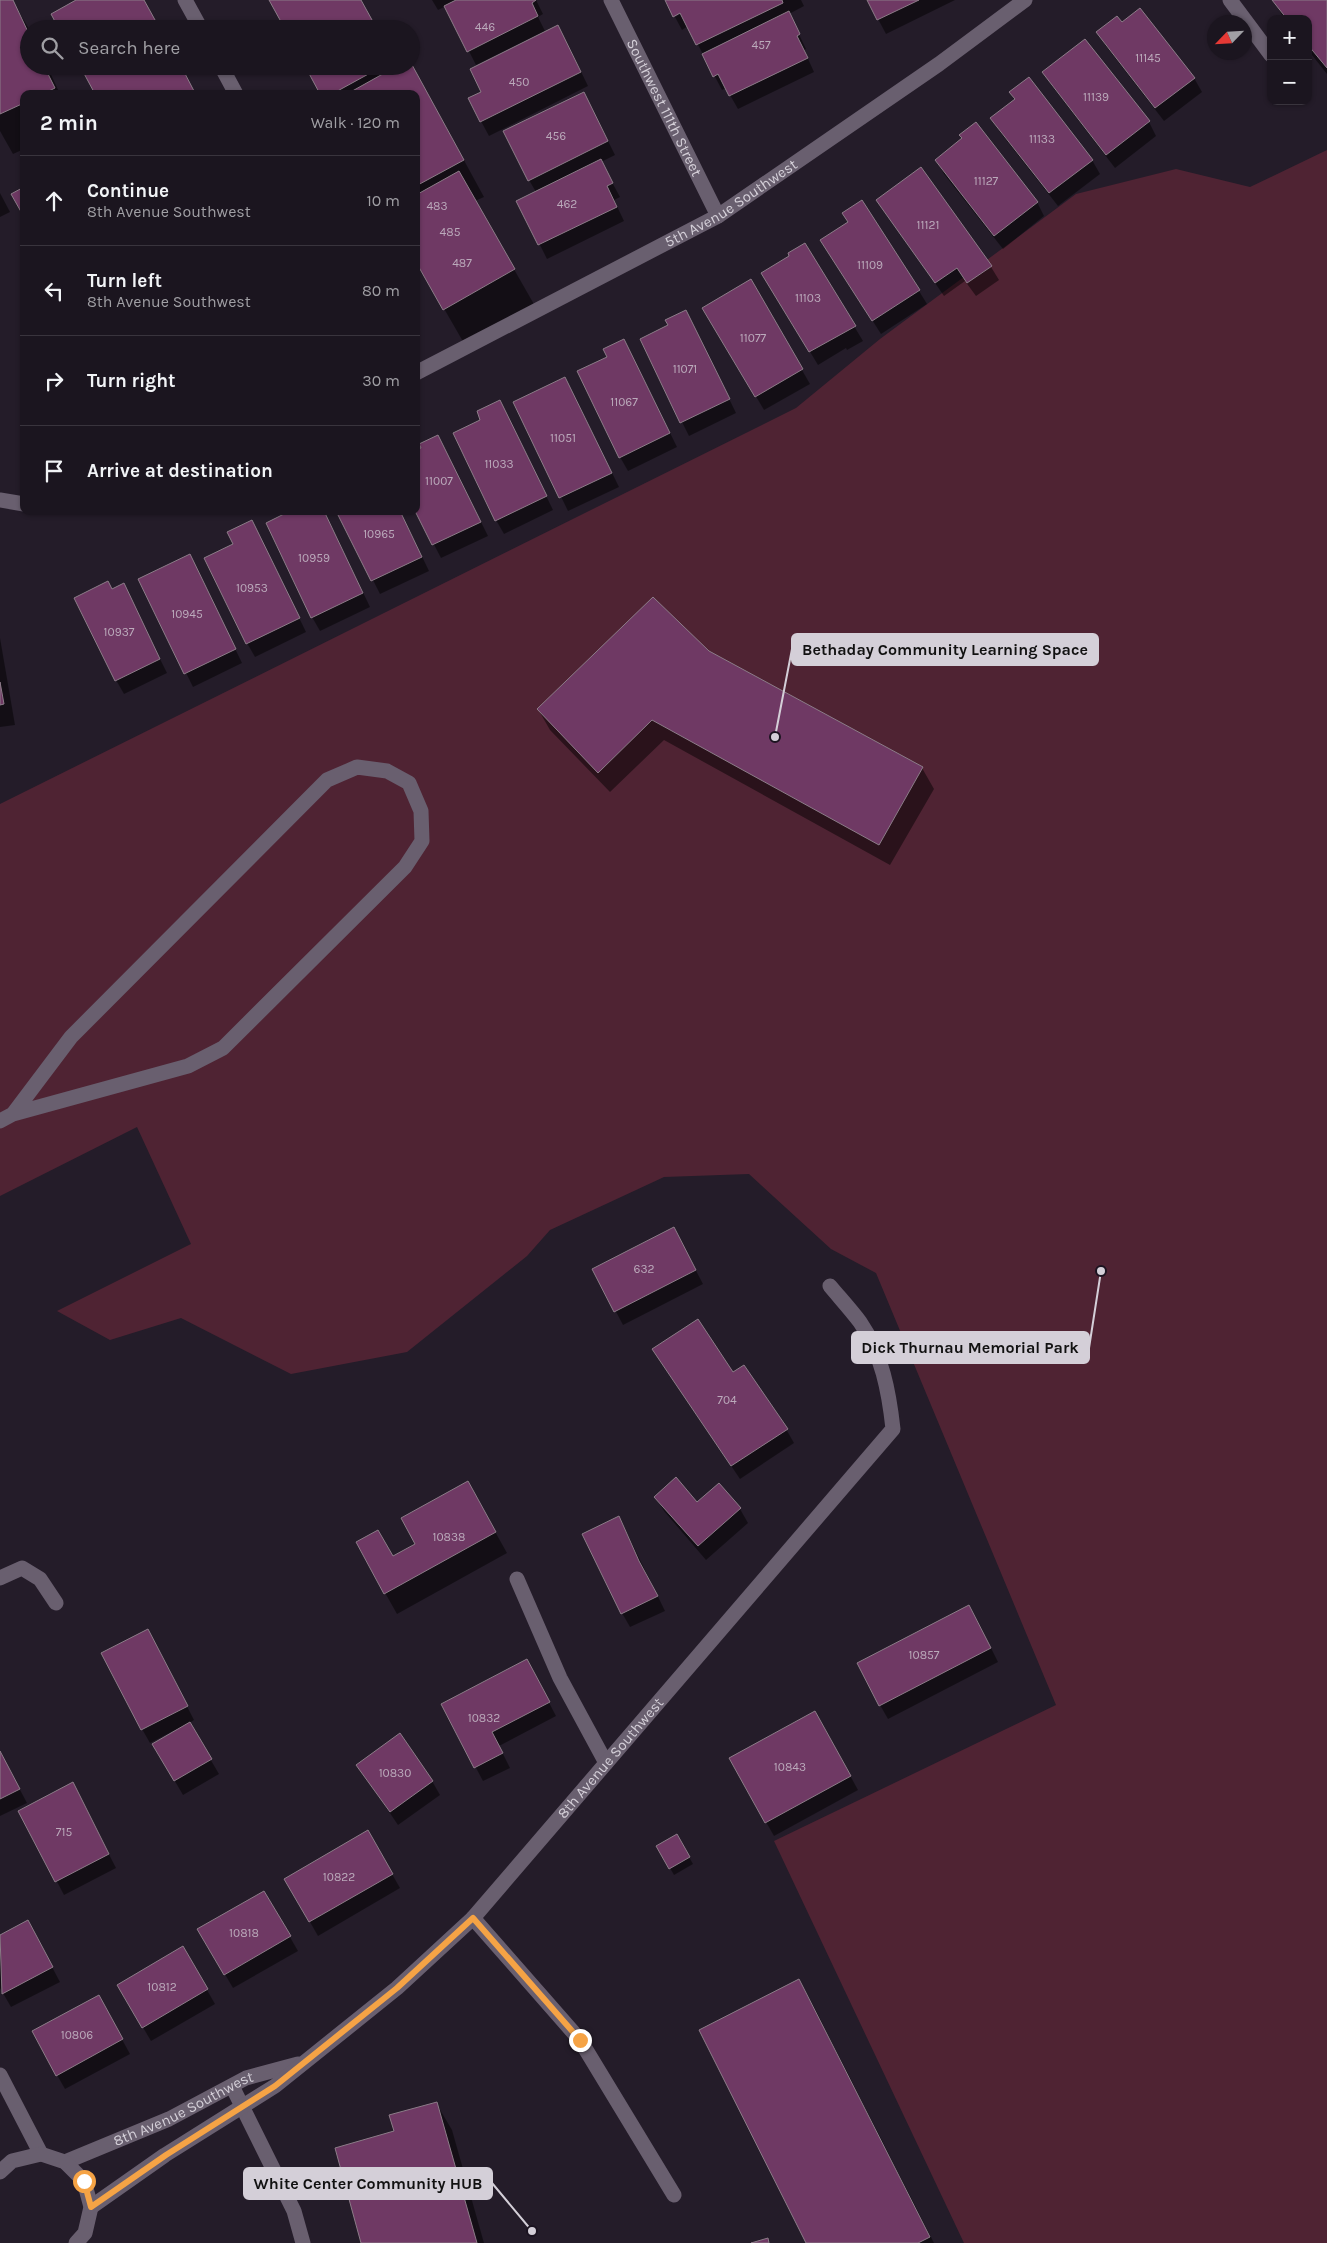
<!DOCTYPE html>
<html lang="en">
<head>
<meta charset="utf-8">
<style>
  :root { --surface:#1b151f; --page:#28222c; --text:#f1f3f6; --muted:#a09fa4; --line:#39343d }
  body { margin:0; font-family:Karla,sans-serif; background:var(--page); color:var(--text) }
  .controls { position:absolute; right:15px; top:15px; display:grid; overflow:hidden; border-radius:10px; box-shadow:0 1px 4px #0004 }
  .controls button { width:45px; height:45px; display:grid; place-items:center; padding:0; border:0; border-bottom:1px solid var(--line); background:var(--surface); color:var(--text); font:25px sans-serif }
  .compass { position:absolute; left:1207px; top:15px; width:45px; height:45px; border-radius:50%; background:var(--surface); box-shadow:0 1px 4px #0004; rotate:245deg }
  .stop { position:absolute; width:15px; height:15px; margin:-11px; border:4px solid #f5a345; border-radius:50%; background:#fff }
  .stop.end { background:#f5a345; border-color:#fff; box-shadow:0 1px 5px #0008 }
  .list { margin:0; padding:0; list-style:none }
  h2 { display:flex; justify-content:space-between; align-items:center; height:65px; margin:0; padding:0 20px; font-size:21px }
  h2 small { font-size:16px; font-weight:400; color:var(--muted) }
  .list li { display:grid; grid-template-columns:32px 1fr auto; gap:15px; align-items:center; box-sizing:border-box; height:90px; padding:0 20px; border-top:1px solid var(--line) }
  .list b { display:block; font-size:19px; white-space:nowrap }
  .list p { margin:0; font-size:16px; white-space:nowrap; color:var(--muted) }
  .list em { font-size:16px; font-style:normal; color:var(--muted) }
  .icon { flex:none; width:28px; height:28px; fill:none; stroke:currentColor; stroke-width:2; stroke-linecap:round; stroke-linejoin:round }
  .map { position:relative; flex:none; width:1327px; height:2243px; overflow:hidden }
  .search { position:absolute; background:var(--surface); box-shadow:0 1px 4px #0004; left:20px; top:20px; width:400px; height:55px; display:flex; align-items:center; gap:12px; box-sizing:border-box; padding:0 18px; border-radius:28px; color:var(--muted); font-size:19px }
  .panel { position:absolute; background:var(--surface); box-shadow:0 1px 4px #0004; left:20px; top:90px; width:400px; height:425px; border-radius:10px }
  .map>svg:first-child { display:block }
  .green { fill:#4f2333 }
  .shadow { fill:#0007 }
  .building { fill:#6f3964; stroke:#8c7c88 }
  .lines { fill:none; stroke-linecap:round; stroke-linejoin:round }
  .service { stroke:#695f6f; stroke-width:15 }
  .minor { stroke:#695f6f; stroke-width:15 }
  .tertiary { stroke:#695f6f; stroke-width:15 }
  .route { stroke:#f5a345; stroke-width:6 }
  .labels { text-anchor:middle; dominant-baseline:central; stroke-width:4; stroke-linejoin:round; paint-order:stroke }
  .number-label { font-size:12px; fill:#bab }
  .street-label { font-size:15px; fill:#d4cfd8; stroke:#1b1320 }
  .leader { fill:none; stroke:#d4cfd8; stroke-width:2 }
  .callout-dot { fill:#d4cfd8; stroke:#1b1320; stroke-width:2 }
  .callout { fill:#d4cfd8; stroke:#d4cfd8; stroke-width:2 }
  .callout-label { font-size:16px; text-anchor:middle; font-weight:bold; fill:#111 }
</style>
</head>
<body>
<div class="map">
<svg width="1327" height="2243" viewBox="0 0 1327 2243">
  <rect width="100%" height="100%" fill="#241c29"/>
  <polygon class="green" points="1327,150 1327,2243 964,2243 774,1841 1056,1705 876,1273 831,1249 749,1174 664,1177 550,1230 527,1256 407,1352 291,1374 181,1318 110,1340 57,1311 191,1244 137,1127 0,1196 0,804 796,408 880,339 1076,194 1176,169 1250,187"/>
  <g class="shadow">
    <polygon points="3,0 12,0 29,29 29,66 47,66 60,94 24,94 24,149 13,154 0,131 0,2"/>
    <polygon points="432,0 536,0 543,14 538,17 545,31 476,65 446,6 438,10"/>
    <polygon points="666,0 801,0 804,6 789,14 806,49 804,50 814,72 738,109 726,88 722,90 688,26 682,30 675,17 686,11"/>
    <polygon points="868,0 955,0 886,34"/>
    <polygon points="1274,0 1327,0 1327,74 1308,50 1308,19 1284,19"/>
    <polygon points="1122,24 1194,78 1202,92 1164,121 1106,46 1098,32"/>
    <polygon points="566,41 588,86 489,136 469,99"/>
    <polygon points="307,66 397,66 430,98 484,197 475,201 535,306 465,345 416,260 416,94 322,94"/>
    <polygon points="1044,73 1149,122 1156,136 1115,168 1052,86"/>
    <polygon points="584,93 615,155 601,162 620,197 614,200 624,221 547,259 518,201 536,192 529,180"/>
    <polygon points="1011,93 1092,160 1100,174 1058,206 1000,132 992,118 1015,101"/>
    <polygon points="936,160 1037,202 1044,216 1003,249 944,174"/>
    <polygon points="0,193 10,212 0,217"/>
    <polygon points="878,200 991,267 999,280 976,296 965,281 944,296"/>
    <polygon points="805,245 863,341 847,350 846,348 818,365 771,287 791,256"/>
    <polygon points="830,254 919,291 927,304 881,334"/>
    <polygon points="751,281 810,384 764,410 704,308"/>
    <polygon points="693,325 736,413 689,436 641,340"/>
    <polygon points="624,340 677,447 628,471 620,457"/>
    <polygon points="565,378 619,487 568,511 515,402"/>
    <polygon points="507,416 553,510 504,534 496,520"/>
    <polygon points="438,436 488,536 441,558 416,510 423,448"/>
    <polygon points="324,511 370,607 320,631 312,617"/>
    <polygon points="338,511 400,511 429,571 380,594"/>
    <polygon points="252,521 306,632 255,657 247,643 234,545"/>
    <polygon points="197,570 242,663 193,687 140,580"/>
    <polygon points="123,585 167,673 124,694 116,680 112,590"/>
    <polygon points="0,638 15,725 0,727"/>
    <polygon points="708,652 922,768 934,789 890,865 664,740 610,792 550,730 538,709"/>
    <polygon points="681,1242 703,1284 623,1325 594,1270"/>
    <polygon points="653,1350 786,1429 794,1443 740,1479"/>
    <polygon points="719,1485 740,1509 748,1523 706,1560 664,1511 656,1497 697,1504"/>
    <polygon points="479,1503 507,1553 397,1614 357,1543 393,1557"/>
    <polygon points="619,1517 665,1611 630,1627 622,1613"/>
    <polygon points="977,1620 998,1662 888,1719 880,1705"/>
    <polygon points="155,1644 194,1720 189,1723 219,1774 183,1795 154,1745 178,1731 177,1729 150,1743 142,1729"/>
    <polygon points="534,1674 556,1716 499,1746 510,1768 483,1781 442,1704"/>
    <polygon points="823,1726 858,1790 774,1836 766,1822"/>
    <polygon points="0,1752 27,1803 0,1816"/>
    <polygon points="358,1766 432,1781 440,1795 398,1825"/>
    <polygon points="80,1798 116,1868 64,1895 20,1811"/>
    <polygon points="368,1832 400,1888 318,1936 286,1880"/>
    <polygon points="677,1836 693,1864 674,1875 658,1847"/>
    <polygon points="264,1892 298,1951 233,1988 199,1930"/>
    <polygon points="28,1922 60,1982 11,2007 0,1988 0,1936"/>
    <polygon points="183,1948 215,2004 151,2041 118,1985"/>
    <polygon points="799,1981 814,2007 934,2243 807,2243"/>
    <polygon points="106,2010 130,2054 65,2089 57,2075"/>
    <polygon points="436,2103 452,2130 484,2243 363,2243 395,2132"/>
  </g>
  <g class="building">
    <polygon points="0,0 13,0 29,34 29,66 44,66 55,88 43,94 24,94 24,103 0,114"/>
    <polygon points="76,0 144,0 160,29 59,29 51,14"/>
    <polygon points="269,0 361,0 377,29 285,29"/>
    <polygon points="456,0 536,0 532,3 538,16 467,52 444,6"/>
    <polygon points="665,0 782,0 783,3 696,45 680,13 673,17"/>
    <polygon points="867,0 919,0 877,20"/>
    <polygon points="1272,0 1327,0 1327,68 1308,45 1308,19 1287,19"/>
    <polygon points="1140,8 1195,78 1155,108 1096,32 1117,16 1122,22"/>
    <polygon points="789,11 800,34 797,36 808,58 729,96 718,74 713,77 702,54"/>
    <polygon points="558,25 581,72 480,122 468,98 481,92 470,69"/>
    <polygon points="1085,39 1150,121 1106,155 1042,72"/>
    <polygon points="411,63 464,160 416,186 416,94 347,94 397,66 411,66"/>
    <polygon points="80,66 181,66 194,91 188,94 95,94"/>
    <polygon points="305,66 383,66 332,94 320,94"/>
    <polygon points="1029,77 1093,160 1049,193 990,118 1015,99 1009,92"/>
    <polygon points="584,92 608,141 528,181 503,131"/>
    <polygon points="976,122 1038,202 994,236 935,160 962,138 959,135"/>
    <polygon points="601,159 613,183 607,186 617,207 538,245 516,201"/>
    <polygon points="921,167 992,266 967,283 957,268 935,283 876,200"/>
    <polygon points="459,171 515,269 443,310 416,262 416,195"/>
    <polygon points="24,187 24,217 11,194"/>
    <polygon points="862,200 920,290 872,321 820,240 848,222 842,213"/>
    <polygon points="805,243 856,326 809,352 761,273 789,256 788,253"/>
    <polygon points="751,279 803,369 755,397 702,308"/>
    <polygon points="686,310 730,399 680,423 640,339 668,325 665,320"/>
    <polygon points="624,339 670,433 619,458 577,371 607,357 603,349"/>
    <polygon points="565,377 612,473 559,498 513,402"/>
    <polygon points="500,400 547,496 495,521 453,433 480,420 477,411"/>
    <polygon points="438,435 481,522 432,545 415,511 416,450 421,448 419,444"/>
    <polygon points="290,511 324,511 363,593 311,618 266,523"/>
    <polygon points="336,511 400,511 422,557 371,581"/>
    <polygon points="252,520 300,618 246,644 204,558 233,544 227,532"/>
    <polygon points="190,554 236,649 184,674 138,579"/>
    <polygon points="108,581 112,589 124,583 160,659 115,681 74,598"/>
    <polygon points="653,597 709,651 923,767 879,845 652,720 598,773 537,709"/>
    <polygon points="0,682 4,704 0,705"/>
    <polygon points="674,1227 696,1270 614,1312 592,1269"/>
    <polygon points="698,1319 733,1372 744,1365 788,1429 731,1466 652,1349"/>
    <polygon points="676,1477 697,1502 719,1483 741,1508 698,1546 654,1497"/>
    <polygon points="468,1481 496,1532 384,1594 356,1542 378,1530 393,1556 415,1544 401,1518"/>
    <polygon points="619,1516 639,1561 658,1596 621,1614 582,1534"/>
    <polygon points="969,1605 991,1648 879,1706 857,1663"/>
    <polygon points="148,1629 188,1706 141,1730 101,1653"/>
    <polygon points="527,1659 550,1702 492,1732 503,1753 474,1768 441,1704"/>
    <polygon points="815,1711 851,1776 765,1823 729,1758"/>
    <polygon points="190,1722 212,1759 174,1781 152,1744"/>
    <polygon points="400,1733 433,1781 390,1812 356,1765"/>
    <polygon points="0,1751 20,1789 0,1799"/>
    <polygon points="73,1782 109,1854 55,1882 18,1811"/>
    <polygon points="368,1830 393,1874 309,1922 284,1879"/>
    <polygon points="677,1834 690,1857 669,1869 656,1846"/>
    <polygon points="264,1891 291,1936 224,1975 197,1929"/>
    <polygon points="28,1920 53,1967 2,1994 0,1935"/>
    <polygon points="183,1946 208,1989 142,2028 117,1985"/>
    <polygon points="799,1979 930,2237 918,2243 806,2243 699,2030"/>
    <polygon points="99,1995 123,2039 56,2076 32,2031"/>
    <polygon points="437,2102 477,2243 361,2243 335,2148 394,2131 389,2115"/>
    <polygon points="768,2238 769,2243 751,2243"/>
  </g>
  <g class="lines">
    <g class="service">
      <polyline points="185,0 201,29"/>
      <polyline points="1230,0 1271,55"/>
      <polyline points="221,66 236,94"/>
      <polyline points="0,1121 13,1114 188,1066 223,1048 405,867 422,841 421,811 409,783 387,771 357,767 327,780 71,1037 13,1114"/>
      <polyline points="0,1578 22,1568 40,1579 56,1603"/>
      <polyline points="517,1579 560,1678 606,1763"/>
      <polyline points="473,1918 580,2040 674,2195"/>
      <polyline points="232,2086 294,2211 303,2243"/>
    </g>
    <g class="minor">
      <path id="s1" d="M611,0l107,216"/>
      <path id="s2" d="M416,373l302,-157 221,-152 86,-64"/>
      <polyline points="0,500 24,504"/>
      <path id="s3" d="M65,2162l104,-43 77,-41 52,-14"/>
      <path id="s4" d="M91,2207l74,-52 110,-69 122,-98 76,-70 420,-489c-4,-37 -11,-75 -33,-107 -9,-12 -20,-24 -30,-36"/>
    </g>
    <g class="tertiary">
      <polyline points="0,2075 41,2154"/>
      <polyline points="0,2172 12,2161 41,2154 65,2162 84,2181 91,2207 85,2233 76,2243"/>
    </g>
  </g>
  <g class="lines">
    <polyline class="route" points="84,2181 91,2207 166,2155 275,2086 397,1988 473,1918 580,2040"/>
  </g>
  <g class="labels">
    <g class="number-label">
      <text x="485" y="27">446</text>
      <text x="761" y="45">457</text>
      <text x="1148" y="58">11145</text>
      <text x="519" y="82">450</text>
      <text x="1096" y="97">11139</text>
      <text x="556" y="136">456</text>
      <text x="1042" y="139">11133</text>
      <text x="986" y="181">11127</text>
      <text x="567" y="204">462</text>
      <text x="437" y="206">483</text>
      <text x="928" y="225">11121</text>
      <text x="450" y="232">485</text>
      <text x="462" y="263">487</text>
      <text x="870" y="265">11109</text>
      <text x="808" y="298">11103</text>
      <text x="753" y="338">11077</text>
      <text x="685" y="369">11071</text>
      <text x="624" y="402">11067</text>
      <text x="563" y="438">11051</text>
      <text x="499" y="464">11033</text>
      <text x="439" y="481">11007</text>
      <text x="379" y="534">10965</text>
      <text x="314" y="558">10959</text>
      <text x="252" y="588">10953</text>
      <text x="187" y="614">10945</text>
      <text x="119" y="632">10937</text>
      <text x="644" y="1269">632</text>
      <text x="727" y="1400">704</text>
      <text x="449" y="1537">10838</text>
      <text x="924" y="1655">10857</text>
      <text x="484" y="1718">10832</text>
      <text x="790" y="1767">10843</text>
      <text x="395" y="1773">10830</text>
      <text x="64" y="1832">715</text>
      <text x="339" y="1877">10822</text>
      <text x="244" y="1933">10818</text>
      <text x="162" y="1987">10812</text>
      <text x="77" y="2035">10806</text>
    </g>
    <g class="street-label">
      <text stroke="none"><textPath href="#s1" startOffset="120">Southwest 111th Street</textPath></text>
      <text stroke="none"><textPath href="#s2" startOffset="358">5th Avenue Southwest</textPath></text>
      <text stroke="none"><textPath href="#s4" startOffset="691">8th Avenue Southwest</textPath></text>
      <text stroke="none"><textPath href="#s3" startOffset="130">8th Avenue Southwest</textPath></text>
    </g>
  </g>
  <path class="leader" d="M775 737L792 649M1101 1271L1089 1348M532 2231L492 2183"/>
  <g class="callout-dot">
    <circle cx="775" cy="737" r="5"/>
    <circle cx="1101" cy="1271" r="5"/>
    <circle cx="532" cy="2231" r="5"/>
  </g>
  <g class="callout">
    <rect x="792" y="634" width="306" height="31" rx="5"/>
    <rect x="852" y="1332" width="237" height="31" rx="5"/>
    <rect x="244" y="2168" width="248" height="31" rx="5"/>
  </g>
  <g class="callout-label">
    <text x="945" y="655">Bethaday Community Learning Space</text>
    <text x="970" y="1353">Dick Thurnau Memorial Park</text>
    <text x="368" y="2189">White Center Community HUB</text>
  </g>
</svg>
<div class="controls">
<button>+</button>
<button>−</button>
</div>
<svg class="compass" viewBox="-18 -18 36 36"><path d="M0-13l5 13h-10z" fill="#e53935"/><path d="M0 13l5-13h-10z" fill="#a09fa4"/></svg>
<div class="stop" style="left:84px;top:2181px"></div>
<div class="stop end" style="left:580px;top:2040px"></div>
<div class="search"><svg class="icon" aria-label="search" viewBox="0 0 24 24"><circle cx="10" cy="10" r="6"/><path d="M15 15l6 6"/></svg>Search here</div>
<section class="panel">
<h2>2 min<small>Walk · 120 m</small></h2>
<ul class="list">
<li><svg class="icon" aria-label="ahead" viewBox="0 0 24 24"><path d="M12 20V5M6 11l6-6 6 6"/></svg><div><b>Continue</b><p>8th Avenue Southwest</p></div><em>10 m</em></li>
<li><svg class="icon" aria-label="left" viewBox="0 0 24 24"><path d="M17 20v-9H6M10 6l-5 5 5 5"/></svg><div><b>Turn left</b><p>8th Avenue Southwest</p></div><em>80 m</em></li>
<li><svg class="icon" aria-label="right" viewBox="0 0 24 24"><path d="M7 20v-9h11M14 6l5 5-5 5"/></svg><div><b>Turn right</b></div><em>30 m</em></li>
<li><svg class="icon" aria-label="arrive" viewBox="0 0 24 24"><path d="M6 21V4h12l-3 4 3 4H6"/></svg><div><b>Arrive at destination</b></div></li>
</ul>
</section>
</div>
</body>
</html>
